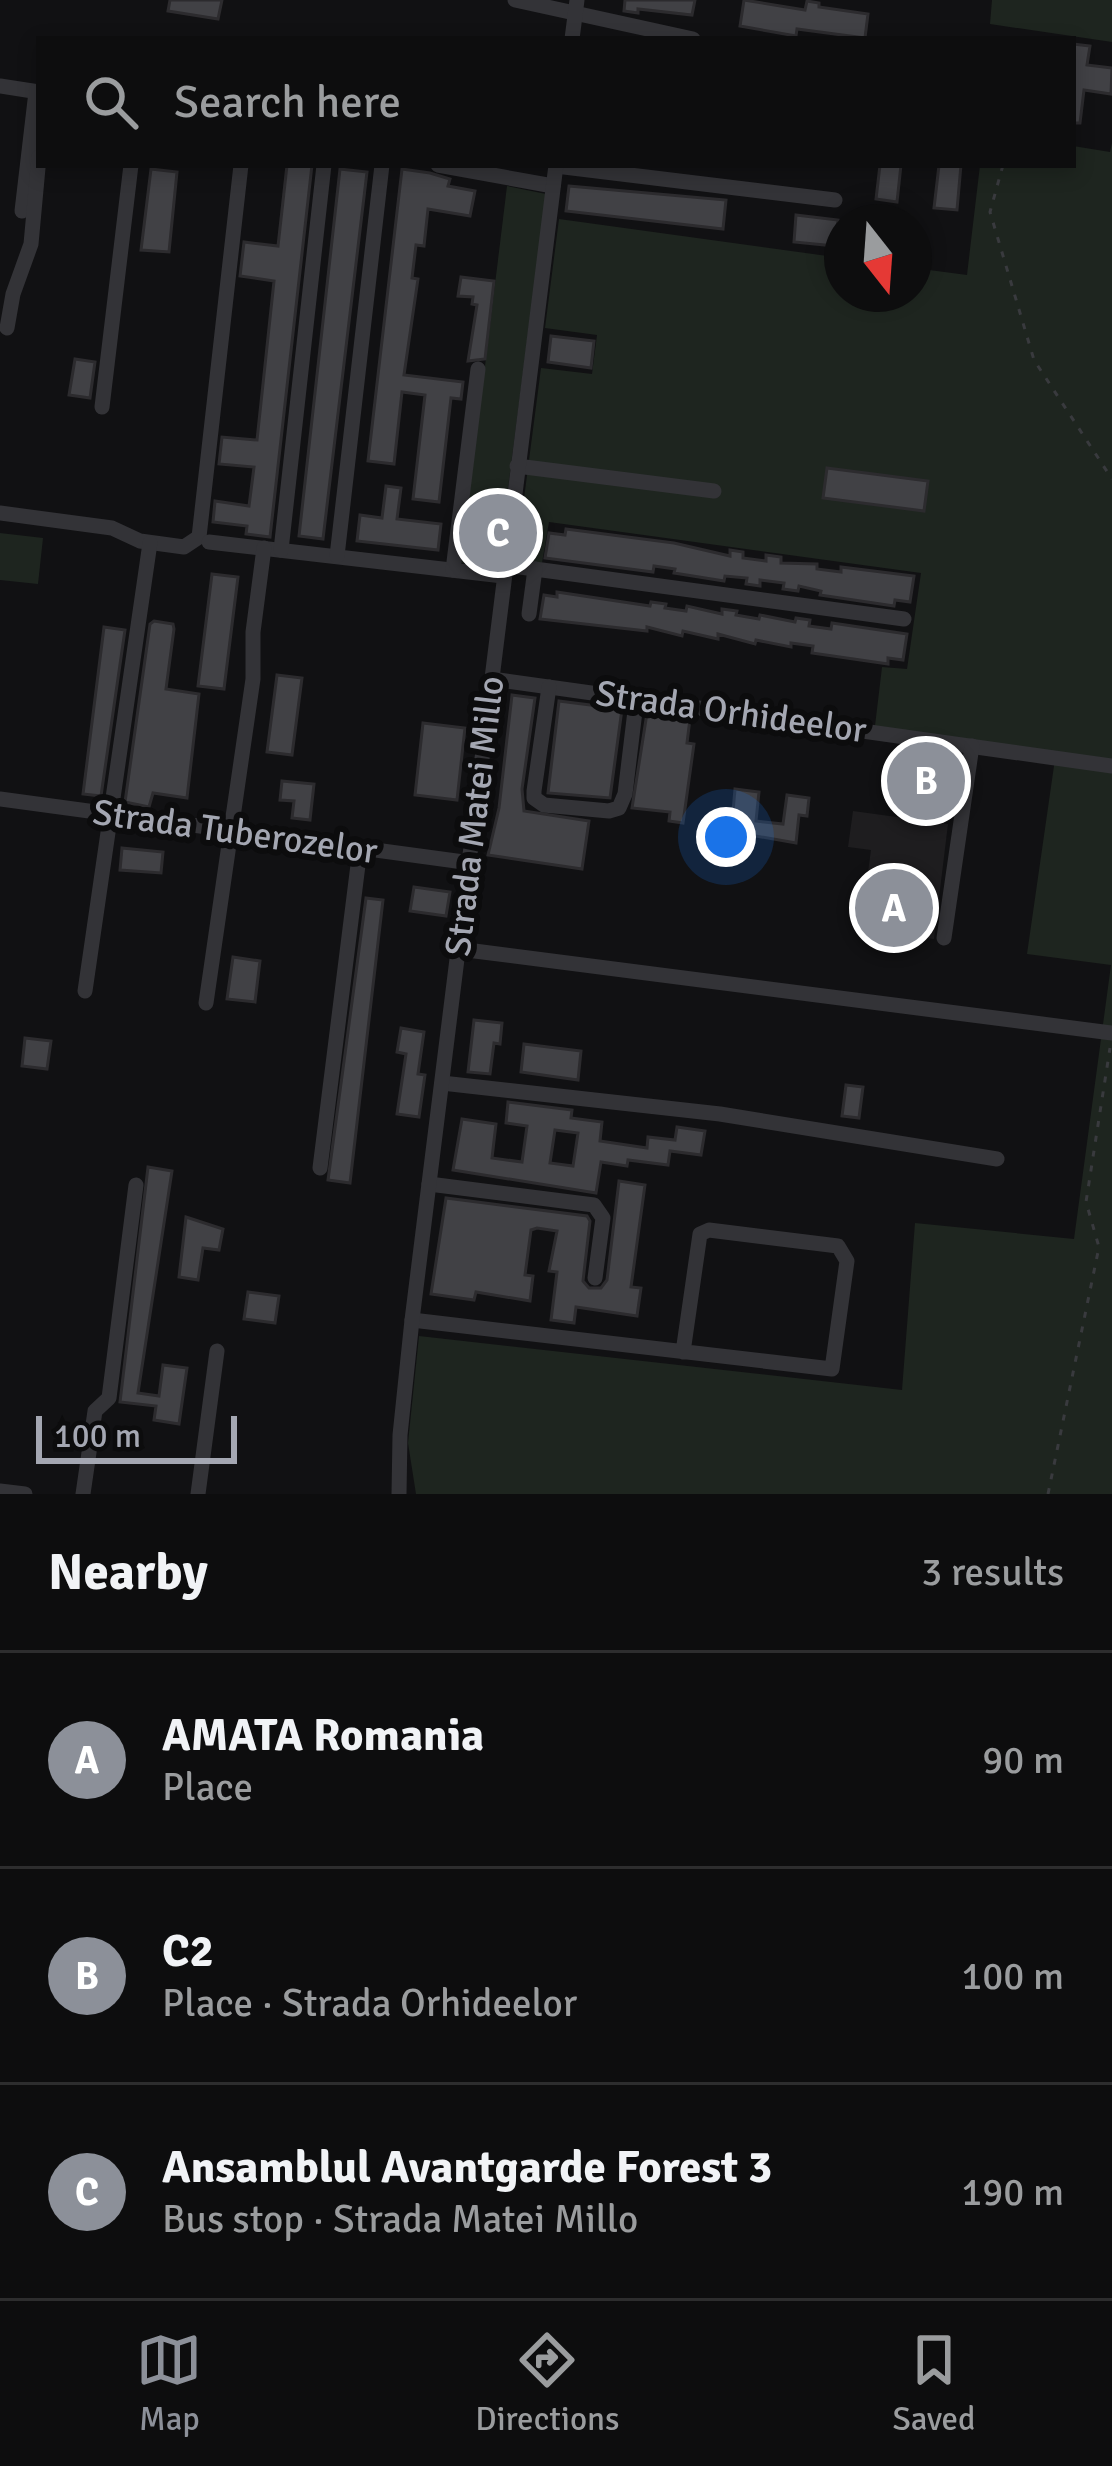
<!DOCTYPE html>
<html lang="en">
<head>
<meta charset="utf-8">
<style>
  :root { --surface:#0d0d0e; --page:#1b1b1c; --text:#f1f3f6; --muted:#9a9c9e; --line:#2d2d2e; --accent:#8c9099 }
  body { margin:0; font-family:Signika,sans-serif; background:var(--page); color:var(--text) }
  .compass { position:absolute; left:824px; top:204px; width:108px; height:108px; border-radius:50%; background:var(--surface); box-shadow:0 6px 18px #0003; rotate:163deg }
  .scale { position:absolute; left:36px; bottom:30px; width:201px; box-sizing:border-box; padding-left:12px; border:6px solid #a4a7b2; border-top:0; font-size:33px; line-height:42px; white-space:nowrap; color:#a4a7b2; -webkit-text-stroke:9px #0c0c0d; paint-order:stroke }
  .you { position:absolute; left:726px; top:837px; width:42px; height:42px; margin:-30px; border:9px solid #fff; border-radius:50%; background:#1a73e8; box-shadow:0 0 0 18px #1a73e833 }
  .badge { display:grid; place-items:center; width:78px; height:78px; border-radius:50%; background:var(--accent); color:#fff; font-size:39px; font-weight:700 }
  .pin { position:absolute; translate:-50% -50%; border:6px solid #fff; box-shadow:0 3px 12px #0006 }
  .list { margin:0; padding:0; list-style:none }
  h2 { display:flex; justify-content:space-between; align-items:center; height:156px; margin:0; padding:0 48px; font-size:51px }
  h2 small { font-size:39px; font-weight:400; color:var(--muted) }
  .list li { display:grid; grid-template-columns:78px 1fr auto; gap:36px; align-items:center; box-sizing:border-box; height:216px; padding:0 48px; border-top:3px solid var(--line) }
  .list b { display:block; font-size:45px; white-space:nowrap }
  .list p { margin:0; font-size:39px; white-space:nowrap; color:var(--muted) }
  .list em { font-size:39px; font-style:normal; color:var(--muted) }
  .icon { flex:none; width:66px; height:66px; fill:none; stroke:currentColor; stroke-width:2; stroke-linecap:round; stroke-linejoin:round }
  .map { position:relative; flex:none; width:1112px; height:1494px; overflow:hidden }
  .search { position:absolute; background:var(--surface); box-shadow:0 6px 18px #0003; left:36px; right:36px; top:36px; height:132px; display:flex; align-items:center; gap:30px; box-sizing:border-box; padding:0 42px; border-radius:0px; color:var(--muted); font-size:45px }
  .sheet { height:804px; background:var(--surface) }
  nav { display:flex; justify-content:space-around; align-items:center; box-sizing:border-box; height:168px; border-top:3px solid var(--line); background:var(--surface); font-size:33px; color:var(--muted) }
  nav a { display:grid; justify-items:center; gap:6px }
  nav .on { color:var(--accent) }
  .map>svg:first-child { display:block }
  .built { fill:#1e1d1f }
  .green { fill:#1e251f }
  .building { fill:#414145; stroke:#2c2b2e; stroke-width:3; fill-rule:evenodd }
  .lines { fill:none; stroke-linecap:round; stroke-linejoin:round }
  .path { stroke:#393a3e; stroke-width:3; stroke-dasharray:6 9; stroke-linecap:butt }
  .minor { stroke:#333337; stroke-width:15 }
  .labels { text-anchor:middle; dominant-baseline:central; stroke-width:12; stroke-linejoin:round; paint-order:stroke }
  .street-label { font-size:36px; fill:#a4a7b2; stroke:#0c0c0d }
</style>
</head>
<body>
<div class="map">
<svg width="1112" height="1494" viewBox="0 0 1112 1494">
  <rect width="100%" height="100%" fill="#111113"/>
  <polygon class="built" points="853,811 948,824 934,939 860,931 871,850 848,847"/>
  <g class="green">
    <polygon points="992,0 1112,0 1112,42 990,24"/>
    <polygon points="1112,143 1112,1494 416,1494 408,1443 419,1336 902,1390 915,1223 1074,1239 1111,965 1027,954 1056,752 875,726 882,667 907,669 921,573 549,522 542,563 516,560 541,368 592,374 597,335 545,328 559,219 842,258 842,294 914,294 914,268 967,275 980,165 1073,165 1073,146 1110,152"/>
    <polygon points="507,186 546,194 498,566 461,563"/>
    <polygon points="0,533 43,538 38,584 0,580"/>
  </g>
  <g class="building">
    <polygon points="170,0 222,0 218,19 168,11"/>
    <polygon points="625,0 695,0 692,15 638,9 638,13 624,11"/>
    <polygon points="744,0 805,10 807,1 819,3 819,7 868,14 865,38 797,29 796,36 740,26"/>
    <polygon points="1073,44 1090,46 1087,65 1112,68 1111,94 1084,90 1080,123 1073,123"/>
    <polygon points="287,165 312,165 270,537 246,534 247,526 213,522 215,501 249,506 254,467 219,464 222,437 257,440 274,281 240,276 244,242 278,246"/>
    <polygon points="880,165 901,165 897,202 876,199"/>
    <polygon points="939,165 961,165 957,210 934,208"/>
    <polygon points="151,169 177,172 169,252 141,250"/>
    <polygon points="340,169 367,172 323,539 299,536"/>
    <polygon points="402,169 430,173 450,179 448,186 475,191 470,216 428,209 424,246 416,245 412,278 418,279 404,375 463,382 461,399 451,398 439,502 413,499 425,395 402,392 394,464 368,461"/>
    <polygon points="569,186 726,200 723,229 566,211"/>
    <polygon points="796,215 838,220 835,246 794,242"/>
    <polygon points="461,277 494,281 485,359 468,361 477,305 472,304 473,297 458,296"/>
    <polygon points="551,336 594,341 591,368 548,362"/>
    <polygon points="75,359 95,362 90,398 69,395"/>
    <polygon points="827,468 928,481 924,511 823,498"/>
    <polygon points="386,486 401,488 397,519 441,524 438,550 357,541 360,515 382,518"/>
    <polygon points="566,529 674,543 730,556 730,550 743,552 743,558 766,561 766,555 781,557 781,563 817,564 817,569 841,572 841,567 914,576 910,602 895,600 894,606 820,595 821,591 799,586 798,591 783,589 784,583 760,580 760,586 746,584 747,578 725,576 724,581 674,573 675,569 654,566 653,572 545,558 549,533 565,535"/>
    <polygon points="212,574 238,577 224,689 198,686"/>
    <polygon points="557,592 650,606 651,602 666,604 665,608 686,611 687,606 722,614 722,609 737,611 736,615 759,619 760,615 795,622 796,618 810,620 809,626 831,629 832,623 907,634 903,660 888,658 888,664 812,653 813,646 791,643 791,647 756,640 755,644 718,634 718,639 683,631 682,636 647,627 647,631 540,619 544,595 557,597"/>
    <polygon points="154,621 173,624 174,629 166,689 199,694 187,798 153,793 149,807 125,802 150,624"/>
    <polygon points="104,627 125,630 101,796 83,794"/>
    <polygon points="277,675 302,678 292,755 267,752"/>
    <polygon points="512,695 535,698 522,789 524,811 589,821 582,869 488,855 499,808"/>
    <polygon points="559,701 622,709 610,798 548,793"/>
    <polygon points="647,713 690,719 687,743 694,744 683,823 669,821 670,812 632,808"/>
    <polygon points="423,723 465,728 457,800 415,795"/>
    <polygon points="913,756 946,760 938,820 905,816"/>
    <polygon points="282,781 314,784 310,820 292,818 294,801 280,800"/>
    <polygon points="735,789 759,792 756,821 783,824 787,795 809,798 807,816 799,815 796,843 716,829 718,810 733,811"/>
    <polygon points="122,848 163,852 161,873 120,870"/>
    <polygon points="869,883 924,889 919,933 864,927"/>
    <polygon points="414,887 450,892 446,916 410,911"/>
    <polygon points="366,898 383,900 350,1183 328,1180"/>
    <polygon points="233,957 260,961 255,1002 227,999"/>
    <polygon points="474,1020 502,1023 500,1044 494,1043 490,1074 468,1072"/>
    <polygon points="401,1028 424,1032 418,1074 425,1075 419,1117 397,1114 406,1054 397,1052"/>
    <polygon points="25,1038 51,1041 47,1069 22,1066"/>
    <polygon points="524,1044 581,1051 578,1080 521,1072"/>
    <polygon points="846,1085 863,1087 859,1118 842,1116"/>
    <path d="M508,1102l64,8 -1,8 31,4 -2,19 47,7 1,-11 27,3 2,-13 28,4 -4,24 -31,-4 -2,14 -40,-5 -1,6 -26,-4 -5,31 -143,-23 9,-51 34,5 -4,34 30,4 5,-36 -21,-3zM555,1130l23,3 -5,33 -23,-3z"/>
    <polygon points="148,1167 172,1171 138,1393 159,1396 163,1365 187,1368 179,1424 154,1420 156,1406 120,1402"/>
    <polygon points="619,1181 645,1185 631,1287 641,1288 637,1316 576,1307 574,1323 551,1320 557,1272 549,1271 557,1231 537,1228 531,1230 525,1275 533,1276 530,1301 476,1292 474,1300 431,1294 446,1198 587,1216 590,1221 583,1281 589,1288 601,1288 607,1280"/>
    <polygon points="186,1217 223,1229 219,1250 203,1248 198,1280 179,1277"/>
    <polygon points="248,1292 279,1296 275,1323 244,1319"/>
  </g>
  <g class="lines">
    <g class="path">
      <polyline points="1003,165 990,212 1034,360 1112,479"/>
      <polyline points="1048,1494 1099,1247 1086,1202 1110,1048"/>
    </g>
    <g class="minor">
      <polyline points="515,0 693,39"/>
      <polyline points="572,39 577,0"/>
      <polyline points="0,86 39,92"/>
      <polyline points="438,165 553,186"/>
      <polyline points="556,166 835,200"/>
      <polyline points="22,211 36,92"/>
      <polyline points="7,328 13,294 31,244 39,157"/>
      <polyline points="102,407 131,165"/>
      <polyline points="517,466 714,491"/>
      <polyline points="0,513 112,528 140,541 184,547 199,537 241,165"/>
      <polyline points="209,542 503,576"/>
      <polyline points="281,550 324,165"/>
      <polyline points="337,556 382,165"/>
      <polyline points="505,565 904,619"/>
      <polyline points="453,570 478,369"/>
      <polyline points="529,614 535,569"/>
      <polyline points="492,679 1112,766"/>
      <polyline points="549,687 534,791 534,798 544,805 609,811 619,808 625,794 635,711"/>
      <polyline points="0,799 471,863"/>
      <polyline points="944,938 972,746"/>
      <polyline points="459,949 1112,1033"/>
      <polyline points="85,991 150,543"/>
      <polyline points="206,1003 253,679 253,632 264,548"/>
      <polyline points="442,1083 720,1114 997,1159"/>
      <polyline points="320,1168 360,849"/>
      <polyline points="429,1184 594,1205 603,1218 595,1278"/>
      <polyline points="412,1320 832,1369 847,1261 838,1246 709,1230 700,1234 683,1352"/>
      <polyline points="0,1491 25,1494"/>
      <polyline points="83,1494 95,1411 109,1398 136,1185"/>
      <polyline points="198,1494 217,1351"/>
      <polyline points="399,1494 400,1435 412,1320 556,165"/>
    </g>
  </g>
  <g class="labels">
    <g class="street-label">
      <text transform="translate(731 712) rotate(8)">Strada Orhideelor</text>
      <text transform="translate(475 816) rotate(-83)">Strada Matei Millo</text>
      <text transform="translate(235 832) rotate(8)">Strada Tuberozelor</text>
    </g>
  </g>
</svg>
<svg class="compass" viewBox="-18 -18 36 36"><path d="M0-13l5 13h-10z" fill="#e53935"/><path d="M0 13l5-13h-10z" fill="#9a9c9e"/></svg>
<div class="scale">100 m</div>
<div class="you"></div>
<div class="pin badge" style="left:894px;top:908px">A</div>
<div class="pin badge" style="left:926px;top:781px">B</div>
<div class="pin badge" style="left:498px;top:533px">C</div>
<div class="search"><svg class="icon" aria-label="search" viewBox="0 0 24 24"><circle cx="10" cy="10" r="6"/><path d="M15 15l6 6"/></svg>Search here</div>
</div>
<section class="sheet">
<h2>Nearby<small>3 results</small></h2>
<ul class="list">
<li><span class="badge">A</span><div><b>AMATA Romania</b><p>Place</p></div><em>90 m</em></li>
<li><span class="badge">B</span><div><b>C2</b><p>Place · Strada Orhideelor</p></div><em>100 m</em></li>
<li><span class="badge">C</span><div><b>Ansamblul Avantgarde Forest 3</b><p>Bus stop · Strada Matei Millo</p></div><em>190 m</em></li>
</ul>
</section>
<nav>
<a class="on"><svg class="icon" aria-label="map" viewBox="0 0 24 24"><path d="M3 6l6-2 6 2 6-2v14l-6 2-6-2-6 2zM9 4v14M15 6v14"/></svg>Map</a>
<a><svg class="icon" aria-label="directions" viewBox="0 0 24 24"><path d="M12 3l9 9-9 9-9-9zM9 14v-3h6M13 9l2 2-2 2"/></svg>Directions</a>
<a><svg class="icon" aria-label="saved" viewBox="0 0 24 24"><path d="M7 4h10v16l-5-4-5 4z"/></svg>Saved</a>
</nav>
</body>
</html>
